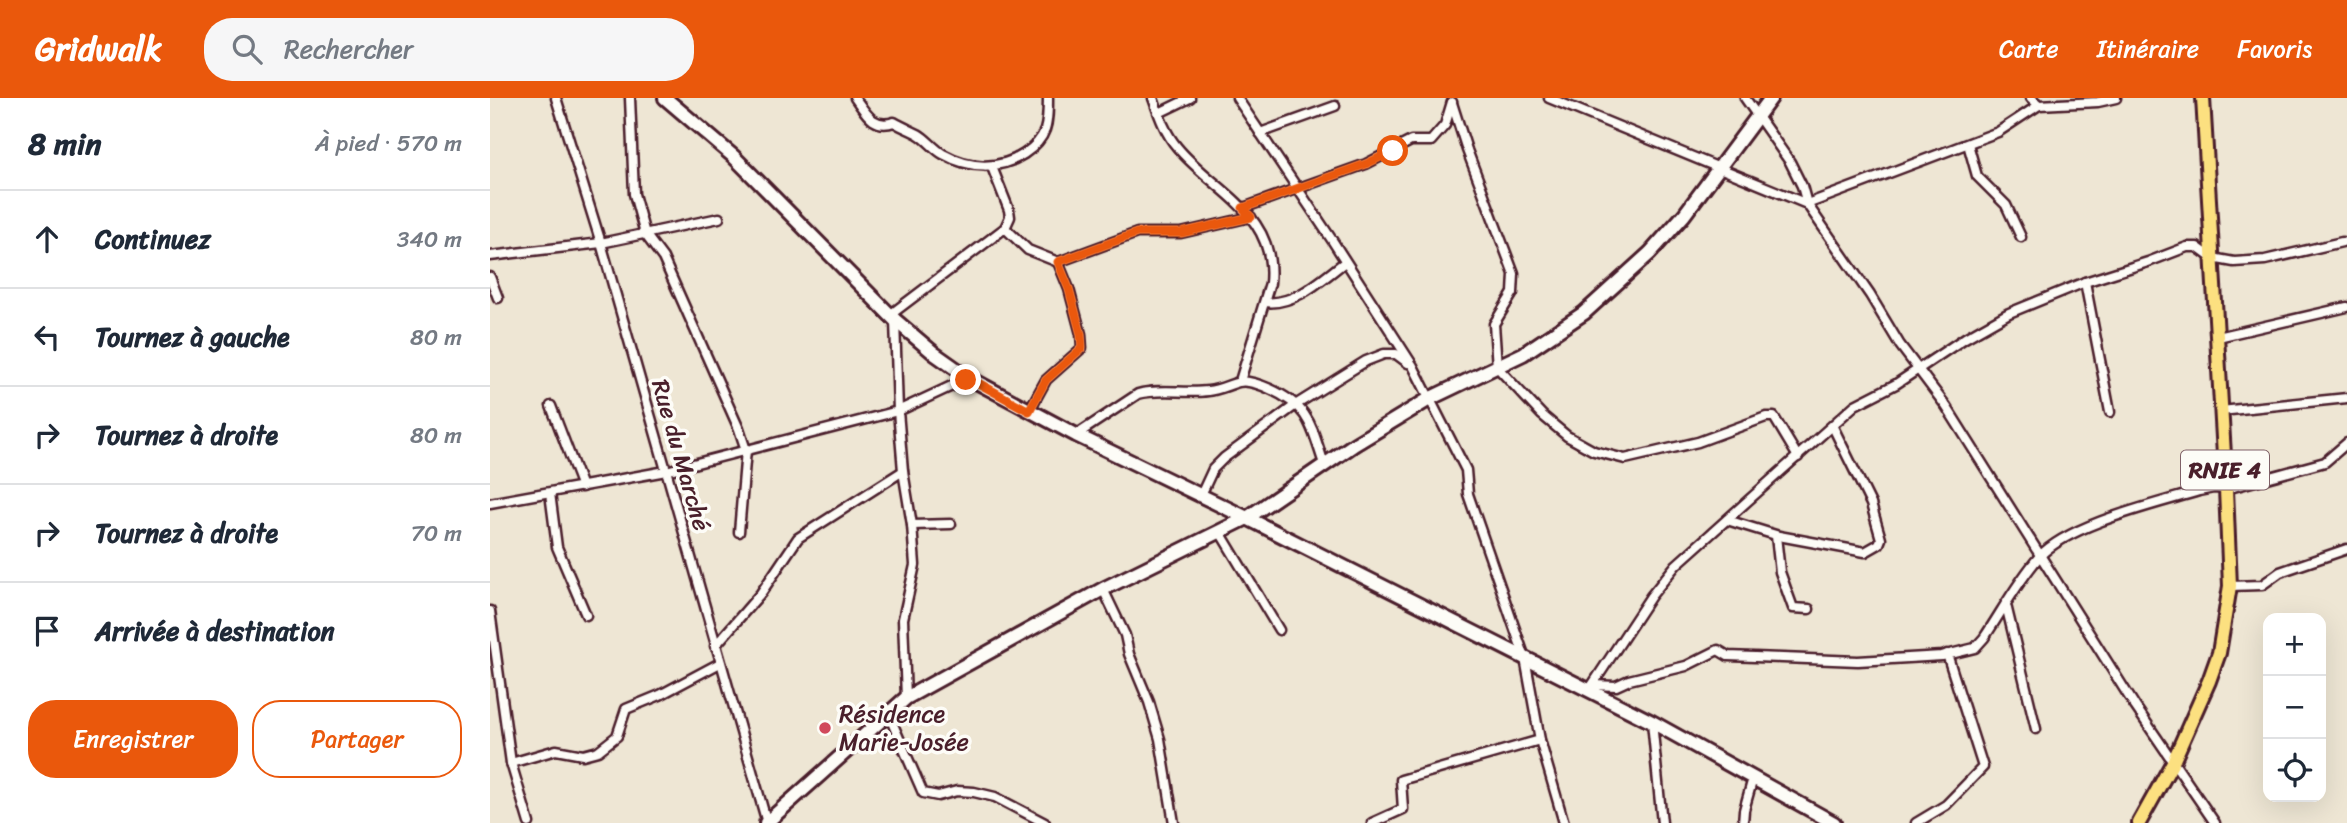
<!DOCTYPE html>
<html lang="fr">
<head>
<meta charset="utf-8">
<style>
  :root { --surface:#fff; --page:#f6f6f7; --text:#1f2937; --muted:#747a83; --line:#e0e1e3; --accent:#ea580c }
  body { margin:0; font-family:Sriracha,sans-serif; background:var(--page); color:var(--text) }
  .controls { position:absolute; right:21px; bottom:21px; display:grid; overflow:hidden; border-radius:14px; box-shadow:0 7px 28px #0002 }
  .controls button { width:63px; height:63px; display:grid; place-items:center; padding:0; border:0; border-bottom:2px solid var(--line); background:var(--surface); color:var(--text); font:35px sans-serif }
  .stop { position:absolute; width:21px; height:21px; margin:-16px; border:5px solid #ea580c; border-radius:50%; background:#fff }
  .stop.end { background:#ea580c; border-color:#fff; box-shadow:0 2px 7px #0008 }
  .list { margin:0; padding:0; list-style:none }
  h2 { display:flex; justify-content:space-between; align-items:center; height:91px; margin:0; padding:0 28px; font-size:30px }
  h2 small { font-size:23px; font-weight:400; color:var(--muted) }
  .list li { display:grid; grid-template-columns:46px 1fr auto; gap:21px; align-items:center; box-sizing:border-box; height:98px; padding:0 28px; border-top:2px solid var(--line) }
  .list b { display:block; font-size:26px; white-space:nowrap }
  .list em { font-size:23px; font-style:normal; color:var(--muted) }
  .actions { display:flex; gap:14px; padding:21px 28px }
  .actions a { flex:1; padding:16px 0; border:2px solid var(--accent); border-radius:28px; text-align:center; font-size:24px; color:var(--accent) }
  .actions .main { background:var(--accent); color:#fff }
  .icon { flex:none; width:38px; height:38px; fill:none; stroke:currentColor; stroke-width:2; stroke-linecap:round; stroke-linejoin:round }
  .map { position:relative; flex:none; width:1857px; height:725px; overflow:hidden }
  header { display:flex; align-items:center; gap:42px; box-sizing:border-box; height:98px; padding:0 35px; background:var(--accent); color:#fff }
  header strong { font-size:33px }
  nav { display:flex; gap:38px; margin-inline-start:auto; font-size:24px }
  .search { width:490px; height:63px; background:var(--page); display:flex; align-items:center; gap:18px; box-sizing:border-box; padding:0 24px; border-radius:28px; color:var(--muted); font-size:26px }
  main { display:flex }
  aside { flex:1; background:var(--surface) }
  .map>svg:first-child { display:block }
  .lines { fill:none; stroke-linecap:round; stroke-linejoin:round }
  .street-casing { stroke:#4a1f2b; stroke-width:13 }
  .secondary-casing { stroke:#4a1f2b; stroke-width:18 }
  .primary-casing { stroke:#4a1f2b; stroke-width:18 }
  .street { stroke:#fdfcf7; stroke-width:8 }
  .secondary { stroke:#fdfcf7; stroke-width:12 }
  .primary { stroke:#fce080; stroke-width:12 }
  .route { stroke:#ea580c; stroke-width:9 }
  .poi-dot { fill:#d1495b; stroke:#fdfcf7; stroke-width:2.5 }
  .labels { text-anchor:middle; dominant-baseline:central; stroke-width:7; stroke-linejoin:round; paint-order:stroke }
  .shield { fill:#fdfcf7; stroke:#806168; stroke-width:2 }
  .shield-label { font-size:23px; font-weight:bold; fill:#4a1f2b }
  .street-label { font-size:24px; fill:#4a1f2b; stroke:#fdfcf7 }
  .poi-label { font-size:24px; fill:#4a1f2b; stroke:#fdfcf7; text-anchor:start }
</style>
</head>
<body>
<header>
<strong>Gridwalk</strong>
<div class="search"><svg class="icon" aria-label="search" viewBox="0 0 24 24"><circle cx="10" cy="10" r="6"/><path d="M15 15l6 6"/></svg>Rechercher</div>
<nav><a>Carte</a><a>Itinéraire</a><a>Favoris</a></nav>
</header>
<main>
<aside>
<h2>8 min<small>À pied · 570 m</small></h2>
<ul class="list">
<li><svg class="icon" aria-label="ahead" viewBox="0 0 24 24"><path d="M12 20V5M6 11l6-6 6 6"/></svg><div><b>Continuez</b></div><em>340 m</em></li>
<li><svg class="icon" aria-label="left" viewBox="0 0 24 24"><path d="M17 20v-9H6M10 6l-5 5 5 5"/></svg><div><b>Tournez à gauche</b></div><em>80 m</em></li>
<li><svg class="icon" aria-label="right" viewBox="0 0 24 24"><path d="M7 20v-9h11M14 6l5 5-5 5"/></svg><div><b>Tournez à droite</b></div><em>80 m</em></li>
<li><svg class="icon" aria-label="right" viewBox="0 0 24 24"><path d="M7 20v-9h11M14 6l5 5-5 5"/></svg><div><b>Tournez à droite</b></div><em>70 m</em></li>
<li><svg class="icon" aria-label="arrive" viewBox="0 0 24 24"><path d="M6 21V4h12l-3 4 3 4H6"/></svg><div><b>Arrivée à destination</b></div></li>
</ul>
<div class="actions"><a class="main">Enregistrer</a><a>Partager</a></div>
</aside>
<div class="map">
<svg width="1857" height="725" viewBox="0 0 1857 725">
  <rect width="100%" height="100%" fill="#eee6d4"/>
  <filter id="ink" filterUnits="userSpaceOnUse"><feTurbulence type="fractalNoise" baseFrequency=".0143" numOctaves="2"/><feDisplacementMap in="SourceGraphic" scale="14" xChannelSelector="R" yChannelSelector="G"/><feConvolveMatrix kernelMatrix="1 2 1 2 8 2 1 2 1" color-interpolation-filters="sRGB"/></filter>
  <g filter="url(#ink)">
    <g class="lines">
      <defs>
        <g id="street">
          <polyline points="66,0 111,145 277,725"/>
          <polyline points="140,0 144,96 155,136 173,160 249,331 256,352 249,434"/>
          <path d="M365,0c11,15 18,31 39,24 7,4 16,8 24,12 9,5 16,15 25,20 27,15 56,16 81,0 24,-16 24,-30 24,-56"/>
          <path d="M663,0c6,17 12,35 24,49 37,45 100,66 93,136l-30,98"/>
          <polyline points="747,0 842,142 923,268 976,372 978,396 1035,560 1050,642 1074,725"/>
          <polyline points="1059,0 1317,106 1508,34 1549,7 1608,4 1626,0"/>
          <polyline points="1255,0 1300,64 1312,88 1317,106 1380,197 1410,247 1456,308 1645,608 1725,725"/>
          <polyline points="1541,0 1549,7"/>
          <polyline points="962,5 977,52 1024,176 1023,195 1004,226 1007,269 1052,317 1077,338 1104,353 1135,361 1208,344 1276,319 1284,319 1308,359"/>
          <polyline points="669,15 700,0"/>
          <polyline points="770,35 845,8"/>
          <polyline points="1478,46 1487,78 1516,107 1531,139"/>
          <polyline points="502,69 519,112 520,119 515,130 538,152 568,164 647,135 691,135 761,119"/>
          <polyline points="753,110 876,66 921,43 941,43 955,27 962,4"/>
          <polyline points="0,158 111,145 229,120"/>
          <polyline points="0,179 8,200"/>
          <polyline points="1595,184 1620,314"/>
          <path d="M775,204c30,4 57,-23 80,-40"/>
          <polyline points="400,217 515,130"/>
          <polyline points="405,222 408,313 413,373 422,427 425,467 413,521 416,600"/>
          <polyline points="1728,239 1857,209"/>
          <polyline points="61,308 92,389"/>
          <polyline points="539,313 556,282 592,250 591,236 579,191 568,164"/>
          <polyline points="1731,313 1857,300"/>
          <path d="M586,337l62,-41c22,-6 47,0 70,-3 11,-1 20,-6 31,-9 9,-2 22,3 31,7 40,18 41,37 54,75"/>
          <polyline points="60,395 67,449 96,517"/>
          <polyline points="710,399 723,371 734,360 807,306 876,263 894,256 906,256 918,265"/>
          <polyline points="0,405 176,373 408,313 479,280"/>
          <polyline points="1237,422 1289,438 1375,454 1389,446 1391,441 1381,406 1343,329"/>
          <polyline points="422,427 461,426"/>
          <polyline points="730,434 789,532"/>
          <polyline points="1286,438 1290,474 1303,510 1319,511"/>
          <polyline points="1740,488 1772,487 1790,474 1857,451"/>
          <polyline points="613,491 635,537 639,556 659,604 670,641 684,725"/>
          <polyline points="1516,507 1546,631"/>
          <polyline points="0,513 21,665 39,725"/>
          <polyline points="225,548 271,495 308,440 413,373"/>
          <path d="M1103,587l23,1 13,-6 57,-14 32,-16 10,6 130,5 84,-5 33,-8 9,-10c18,-27 34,-57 55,-81 30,-33 117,-53 160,-66l15,-3 12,1 99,-27 22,-19"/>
          <polyline points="1099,592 1161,498 1186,467 1365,307 1406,286 1475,240 1519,215 1595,184 1658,164 1697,149 1707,149 1722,160 1744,164 1775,162 1852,144"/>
          <polyline points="398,615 433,695 448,698 467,693 484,694 505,699 555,725"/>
          <polyline points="1162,624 1172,725"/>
          <polyline points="21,665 66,652 93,657 108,653 127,638 136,611 170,597 230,565"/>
          <polyline points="882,725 913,711 911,682 1050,642"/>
          <polyline points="1253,725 1254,712 1263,680"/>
          <polyline points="1426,725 1456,707 1493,669 1457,556"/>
        </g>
        <g id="secondary">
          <polyline points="175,0 243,58 405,222 445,256 479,280 586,337 757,420 1162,624 1344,725"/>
          <polyline points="276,725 416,600 613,491 757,420 865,346 941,300 1033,256 1094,215 1160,155 1194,117 1281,0"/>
        </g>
        <polyline id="primary" points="1649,725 1683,664 1719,583 1729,555 1740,488 1736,391 1713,0"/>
      </defs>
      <use href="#street" class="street-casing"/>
      <use href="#secondary" class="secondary-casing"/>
      <use href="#primary" class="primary-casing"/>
      <use href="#street" class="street"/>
      <use href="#secondary" class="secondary"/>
      <use href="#primary" class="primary"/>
    </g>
  </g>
  <g class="lines" filter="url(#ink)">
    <polyline class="route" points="476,282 479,280 539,313 556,282 592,250 591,236 579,191 568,164 647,135 691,135 761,119 753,110 876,66 903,53"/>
  </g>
  <circle class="poi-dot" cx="335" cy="630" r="7"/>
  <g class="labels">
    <rect class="shield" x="1691" y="352.5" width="88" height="39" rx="5"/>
    <g class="shield-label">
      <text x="1735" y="372">RNIE 4</text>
    </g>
    <g class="street-label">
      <text transform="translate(191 357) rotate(74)">Rue du Marché</text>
    </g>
    <g class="poi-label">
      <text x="349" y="616">Résidence<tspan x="349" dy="28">Marie-Josée</tspan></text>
    </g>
  </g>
</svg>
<div class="controls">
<button>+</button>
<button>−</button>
<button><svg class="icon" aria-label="locate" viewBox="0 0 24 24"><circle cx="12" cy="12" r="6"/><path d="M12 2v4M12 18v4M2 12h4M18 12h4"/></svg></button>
</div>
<div class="stop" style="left:903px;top:53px"></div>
<div class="stop end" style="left:476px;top:282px"></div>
</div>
</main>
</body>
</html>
